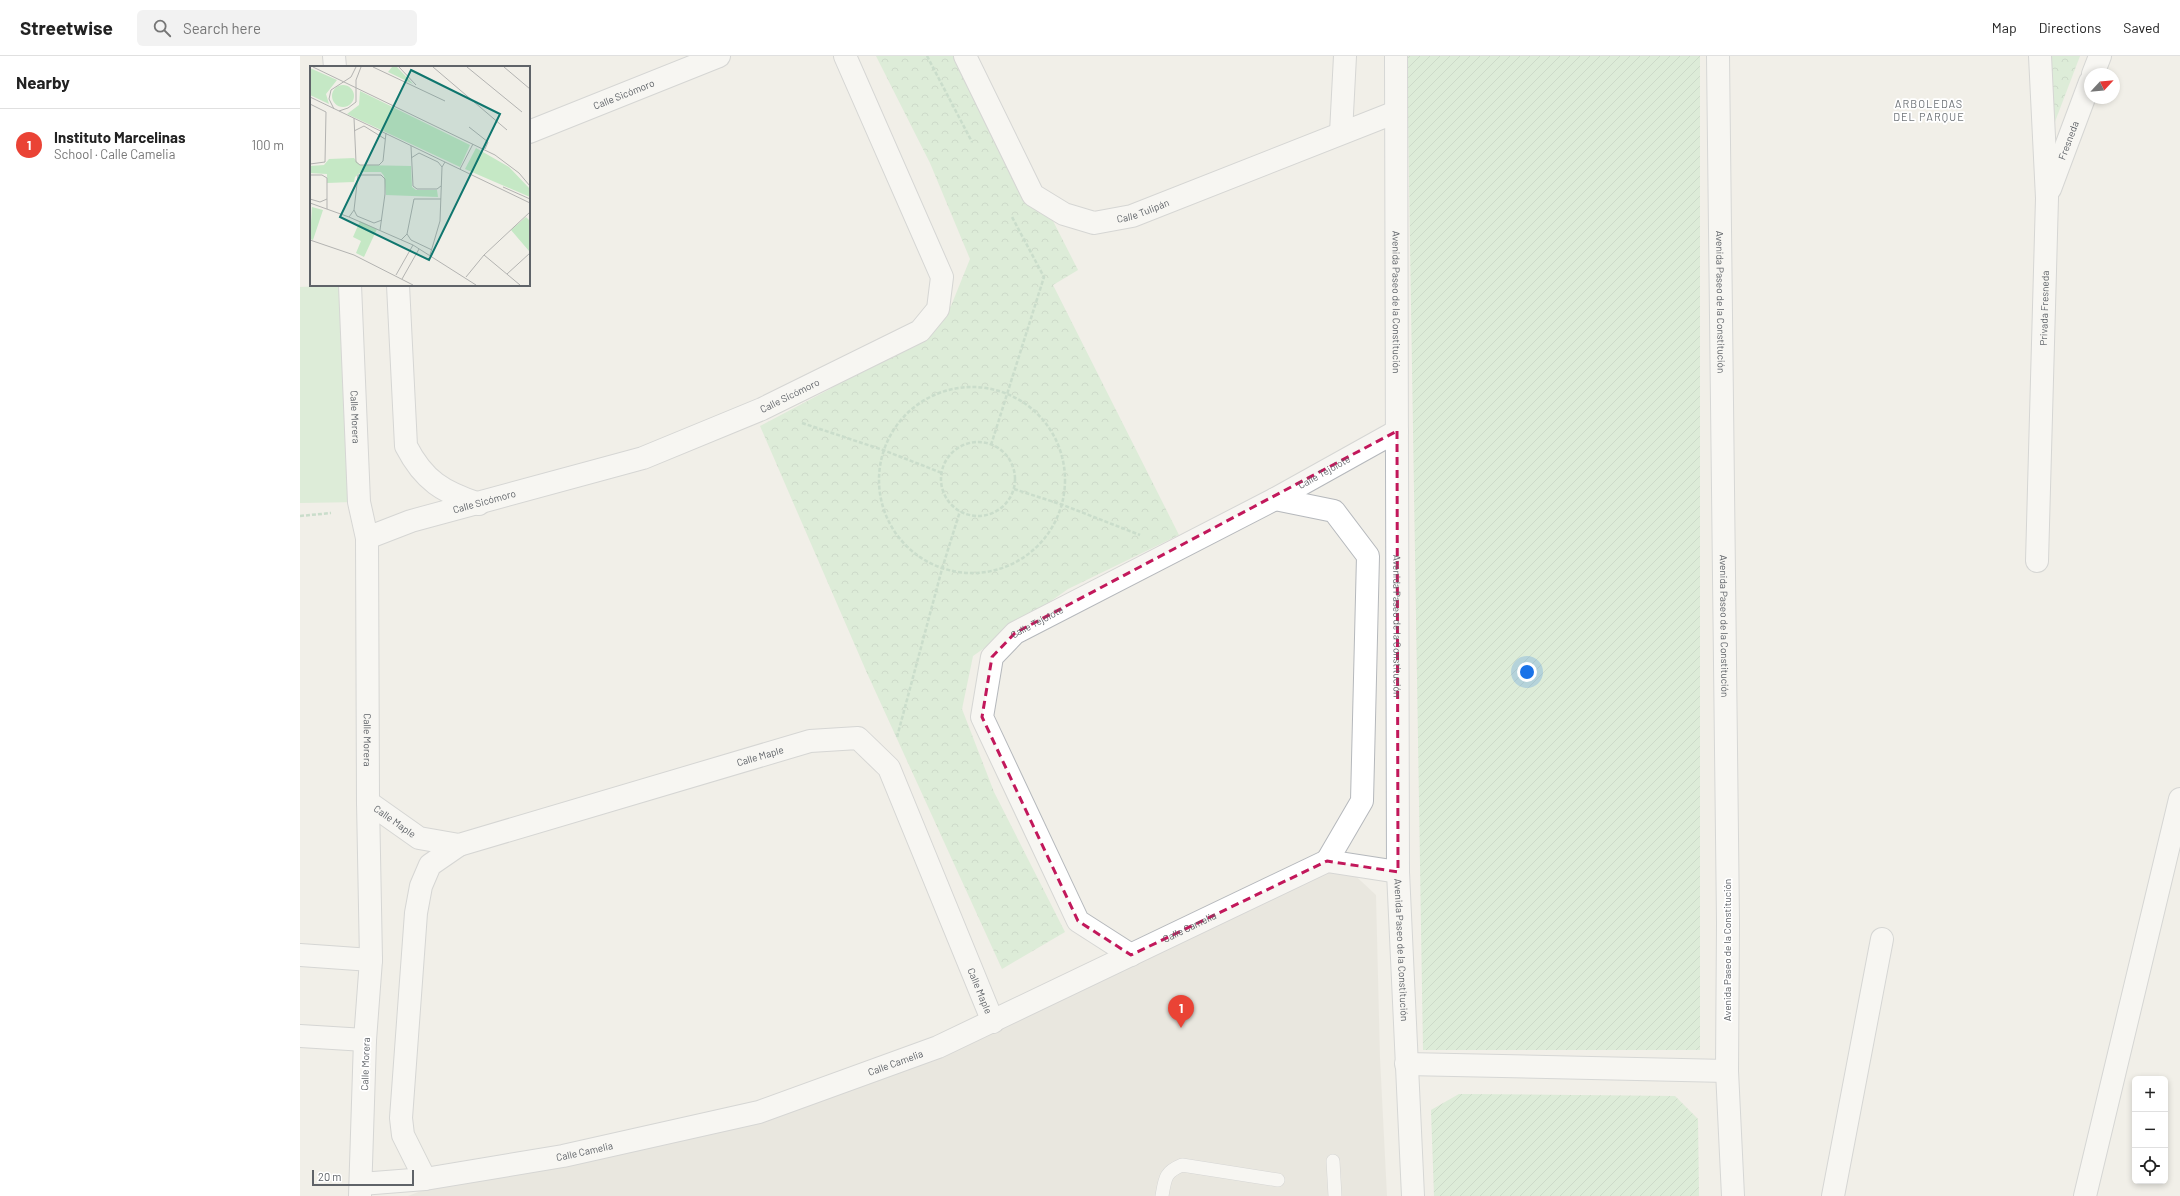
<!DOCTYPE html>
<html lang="en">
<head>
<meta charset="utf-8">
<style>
  :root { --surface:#fff; --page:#f2f2f2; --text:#222; --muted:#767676; --line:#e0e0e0; --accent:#ea4335 }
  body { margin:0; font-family:Barlow,sans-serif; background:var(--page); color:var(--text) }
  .controls { position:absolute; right:12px; bottom:12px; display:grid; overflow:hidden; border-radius:6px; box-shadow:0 2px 6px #0003 }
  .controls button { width:36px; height:36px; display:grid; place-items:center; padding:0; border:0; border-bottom:1px solid var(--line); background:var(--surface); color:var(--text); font:20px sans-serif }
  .compass { position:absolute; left:1784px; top:12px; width:36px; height:36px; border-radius:50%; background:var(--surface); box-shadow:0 2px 6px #0003; rotate:64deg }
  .scale { position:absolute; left:12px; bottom:10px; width:102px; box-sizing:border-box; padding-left:4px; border:2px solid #5f6368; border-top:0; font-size:11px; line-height:14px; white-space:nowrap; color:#5f6368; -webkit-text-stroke:3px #fff; paint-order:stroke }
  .you { position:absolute; left:1227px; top:616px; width:14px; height:14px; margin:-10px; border:3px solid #fff; border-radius:50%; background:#1a73e8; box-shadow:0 0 0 6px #1a73e833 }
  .badge { display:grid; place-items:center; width:26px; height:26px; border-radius:50%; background:var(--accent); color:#fff; font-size:13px; font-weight:700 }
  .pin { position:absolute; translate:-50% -33px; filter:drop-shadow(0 1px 2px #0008) }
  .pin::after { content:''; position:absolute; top:21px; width:14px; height:12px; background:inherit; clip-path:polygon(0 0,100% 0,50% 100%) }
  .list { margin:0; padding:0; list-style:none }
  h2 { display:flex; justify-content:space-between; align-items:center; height:52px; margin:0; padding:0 16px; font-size:17px }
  h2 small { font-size:13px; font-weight:400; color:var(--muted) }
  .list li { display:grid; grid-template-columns:26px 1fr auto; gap:12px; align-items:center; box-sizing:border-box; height:72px; padding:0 16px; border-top:1px solid var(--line) }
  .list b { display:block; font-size:15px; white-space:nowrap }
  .list p { margin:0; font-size:13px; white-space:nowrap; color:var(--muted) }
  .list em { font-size:13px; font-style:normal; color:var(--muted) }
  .icon { flex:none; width:22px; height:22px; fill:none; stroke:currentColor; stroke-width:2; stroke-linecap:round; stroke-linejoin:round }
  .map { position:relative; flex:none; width:1880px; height:1140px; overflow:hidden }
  header { display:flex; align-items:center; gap:24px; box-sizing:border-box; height:56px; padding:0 20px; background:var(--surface); border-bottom:1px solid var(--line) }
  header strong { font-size:19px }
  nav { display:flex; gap:22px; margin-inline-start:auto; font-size:14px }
  .search { width:280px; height:36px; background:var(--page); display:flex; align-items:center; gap:10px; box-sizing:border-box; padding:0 14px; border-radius:6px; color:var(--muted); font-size:15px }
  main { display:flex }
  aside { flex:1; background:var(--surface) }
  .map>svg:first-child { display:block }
  .education { fill:#e1ded6 }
  .park { fill:url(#park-crowns) }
  .garden { fill:url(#garden-furrows) }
  .pitch { fill:#c5e8c5 }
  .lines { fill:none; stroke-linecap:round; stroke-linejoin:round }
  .lane-casing { stroke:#b5b8bc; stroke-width:14 }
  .street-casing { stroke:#b5b8bc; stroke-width:24 }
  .secondary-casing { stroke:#b6babf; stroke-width:24 }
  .path { stroke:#9cc7a9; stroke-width:2.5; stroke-dasharray:4 2; stroke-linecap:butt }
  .lane { stroke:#fff; stroke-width:13 }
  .street { stroke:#fff; stroke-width:22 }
  .secondary { stroke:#fff; stroke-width:22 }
  .marked { fill:none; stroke:#c2185b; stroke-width:3; stroke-dasharray:8 5; stroke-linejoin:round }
  .labels { text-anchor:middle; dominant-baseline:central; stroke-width:3.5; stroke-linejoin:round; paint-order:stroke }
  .street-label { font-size:10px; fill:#5f6368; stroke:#fff }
  .neighbourhood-label { font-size:11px; letter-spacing:1px; fill:#70757a; stroke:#fff }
  .inset-road { fill:none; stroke:#b3b3b1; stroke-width:1 }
  .view { fill:#0f766e; fill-opacity:0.15; stroke:#0f766e; stroke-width:2 }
  .inset-edge { fill:none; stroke:#5f6368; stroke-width:2 }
</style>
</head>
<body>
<header>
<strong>Streetwise</strong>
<div class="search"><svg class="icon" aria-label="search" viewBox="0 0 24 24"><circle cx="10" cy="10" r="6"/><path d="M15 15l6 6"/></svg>Search here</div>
<nav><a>Map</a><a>Directions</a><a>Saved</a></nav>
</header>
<main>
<aside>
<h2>Nearby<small></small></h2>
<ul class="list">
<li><span class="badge">1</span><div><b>Instituto Marcelinas</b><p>School · Calle Camelia</p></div><em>100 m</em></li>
</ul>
</aside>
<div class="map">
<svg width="1880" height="1140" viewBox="0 0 1880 1140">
  <defs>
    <pattern id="park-crowns" width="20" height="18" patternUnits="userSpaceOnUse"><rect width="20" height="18" fill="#c5e8c5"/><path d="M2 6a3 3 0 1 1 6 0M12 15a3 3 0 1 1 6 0" fill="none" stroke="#a3c0a4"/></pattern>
    <pattern id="garden-furrows" width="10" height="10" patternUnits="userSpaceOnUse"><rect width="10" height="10" fill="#c5e8c5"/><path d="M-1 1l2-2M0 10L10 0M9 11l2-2" fill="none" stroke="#a3c0a4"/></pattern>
  </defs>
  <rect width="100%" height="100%" fill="#f1efe8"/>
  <polygon class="education" points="1031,797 1076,839 1080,1002 1087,1140 108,1140 162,1119 471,1042 652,988"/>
  <g class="park">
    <polygon points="576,0 669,0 778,214 753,229 879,479 768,533 673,600 662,653 694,736 765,876 702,913 567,617 460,370 530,333 651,250 670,203 630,107"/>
    <polygon points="1746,0 1780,0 1748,84"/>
  </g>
  <g class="garden">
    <polygon points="1107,0 1400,0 1400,994 1123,994"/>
    <polygon points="1159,1038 1375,1040 1398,1063 1399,1140 1134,1140 1131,1054"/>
  </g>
  <polygon class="pitch" points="50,229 59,446 0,447 0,231"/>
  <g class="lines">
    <defs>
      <g id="lane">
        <polyline points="1033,1105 1035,1140"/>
        <path d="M862,1140c3,-18 3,-24 20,-31l96,15"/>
      </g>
      <g id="street">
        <polyline points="34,0 35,11"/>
        <path id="s1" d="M665,0l68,139 31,19 30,9 38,-7 264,-104"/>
        <polyline points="1793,18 1800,0"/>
        <path id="s2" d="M229,76l190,-76"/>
        <polyline points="1041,77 1045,0"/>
        <path id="s3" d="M1750,133l40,-107"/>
        <path id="s4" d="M50,229l9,217 8,36 1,264 3,158 -6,80 -5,156"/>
        <path d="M98,229l8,161c18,35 37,46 73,58"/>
        <polyline points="975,443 1034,455 1068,500 1062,745 1027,805"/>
        <path id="s5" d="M67,482l44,-17 232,-63 119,-49 158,-78 18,-22 4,-32 -97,-221"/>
        <path id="s6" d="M1737,505l10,-363 -7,-142"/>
        <path id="s7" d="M68,746l51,36 40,7 351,-104 48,-3 31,30 104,254"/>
        <polyline points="0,899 71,904"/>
        <path id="s8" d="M831,899l-53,-34 -96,-204 10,-60 23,-24 260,-134 122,-68"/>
        <polyline points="0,980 65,984"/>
        <polyline points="125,1123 103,1079 101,1062 116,857 121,830 130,809 159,789"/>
        <path id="s9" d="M61,1128l64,-5 138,-23 196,-44 179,-65 389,-186 71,11"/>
        <polyline points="1533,1140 1582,883"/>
        <polyline points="1785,1140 1880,743"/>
      </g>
      <g id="secondary">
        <path id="s10" d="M1096,0l2,816 15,324"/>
        <path id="s11" d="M1418,0l10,867 -1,148 6,125"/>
        <polyline points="1106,1008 1427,1015"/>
      </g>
    </defs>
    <use href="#lane" class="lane-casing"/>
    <use href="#street" class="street-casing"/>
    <use href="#secondary" class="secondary-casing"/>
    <g class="path">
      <polyline points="627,0 672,86"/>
      <circle cx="672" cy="424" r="93"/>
      <polyline points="502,367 583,394 642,417"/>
      <circle cx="678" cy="423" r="37"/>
      <polyline points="691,389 744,221 712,161"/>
      <polyline points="714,433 763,449 840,479"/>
      <polyline points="0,460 31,457"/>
      <polyline points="597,681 642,513 660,455"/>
    </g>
    <use href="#lane" class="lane"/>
    <use href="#street" class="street"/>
    <use href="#secondary" class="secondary"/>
  </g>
  <path d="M0 0H1880V1140H0ZM1097,375l1,441 -71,-11 -196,94 -53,-34 -96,-204 10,-60 23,-24z" fill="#f1efe8" fill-opacity=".55" fill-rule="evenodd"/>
  <path class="marked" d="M1097,375l1,441 -71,-11 -196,94 -53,-34 -96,-204 10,-60 23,-24z"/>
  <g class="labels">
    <g class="street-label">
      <text stroke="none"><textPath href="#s2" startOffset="102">Calle Sicómoro</textPath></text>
      <text stroke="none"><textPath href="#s3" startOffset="52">Fresneda</textPath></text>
      <text stroke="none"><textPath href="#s1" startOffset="273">Calle Tulipán</textPath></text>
      <text stroke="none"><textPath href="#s10" startOffset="246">Avenida Paseo de la Constitución</textPath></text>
      <text stroke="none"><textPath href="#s11" startOffset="246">Avenida Paseo de la Constitución</textPath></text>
      <text stroke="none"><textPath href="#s6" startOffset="253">Privada Fresneda</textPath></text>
      <text stroke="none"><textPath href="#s5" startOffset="447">Calle Sicómoro</textPath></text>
      <text stroke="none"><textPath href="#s4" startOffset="132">Calle Morera</textPath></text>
      <text stroke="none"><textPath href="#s8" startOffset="731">Calle Tejolote</textPath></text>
      <text stroke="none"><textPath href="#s5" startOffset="123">Calle Sicómoro</textPath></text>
      <text stroke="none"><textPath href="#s8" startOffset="407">Calle Tejolote</textPath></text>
      <text stroke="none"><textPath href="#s10" startOffset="570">Avenida Paseo de la Constitución</textPath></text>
      <text stroke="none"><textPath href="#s11" startOffset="570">Avenida Paseo de la Constitución</textPath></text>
      <text stroke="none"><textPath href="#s4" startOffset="456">Calle Morera</textPath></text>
      <text stroke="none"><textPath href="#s7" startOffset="417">Calle Maple</textPath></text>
      <text stroke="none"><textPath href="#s7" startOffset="33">Calle Maple</textPath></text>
      <text stroke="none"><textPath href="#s9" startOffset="874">Calle Camelia</textPath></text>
      <text stroke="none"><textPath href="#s10" startOffset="894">Avenida Paseo de la Constitución</textPath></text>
      <text transform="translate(1427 894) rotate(-90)">Avenida Paseo de la Constitución</text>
      <text stroke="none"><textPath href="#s7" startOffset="801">Calle Maple</textPath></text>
      <text stroke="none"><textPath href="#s9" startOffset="550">Calle Camelia</textPath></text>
      <text transform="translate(65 1008) rotate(-88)">Calle Morera</text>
      <text stroke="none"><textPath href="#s9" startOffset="226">Calle Camelia</textPath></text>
    </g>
    <g class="neighbourhood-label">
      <text x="1629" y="47">ARBOLEDAS<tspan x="1629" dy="13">DEL PARQUE</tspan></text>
    </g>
  </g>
  <g transform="translate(10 10)">
    <rect width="220" height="220" fill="#f1efe8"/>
    <path d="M82,1h5l16,17 -25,-12zM0,2l27,12 -11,14 3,10 -19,-9zM44,92l6,7 51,1 1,21 4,3h21l1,7 -52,-2 -2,-19 -3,-4h-20l-6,5 -1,5 -27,1v-9l-17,-1v-7l14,-1 5,-6zM2,141l11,3 -10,30 -3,-1zM216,151l4,4 -1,30 -18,-21z" fill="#c5e8c5"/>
    <path d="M22 30a11 11 0 1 1 22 0a11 11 0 1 1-22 0ZM50,25l110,54 -10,22 -113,-53 12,-9zM166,82l33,19 21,22v8l-65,-28z" fill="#c5e8c5"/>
    <path d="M50,155l17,8 -13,28 -8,-4 5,-12 -8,-4z" fill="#c5e8c5"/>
    <path class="inset-road" d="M3,1l182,88 24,18 11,13M63,1l72,34M89,1l17,18M123,1l74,63M157,1l55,45M194,1l26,22M0,31l220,106M0,38l16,8 -1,50 -15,2M24,43l-5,-10 2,-9 20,-13 5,-10M29,45l9,-3 8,-6v-22l5,-13M44,52l2,44 4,3h19l4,-4 3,-28M159,61l19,15 -3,7M44,65l10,-5 21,13M101,80l2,40 4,3h20l4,-3M101,92l8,-5 19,9 4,5M150,103l13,-25M0,109h12l5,3v31M193,121l27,12M0,133l10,3 7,-3M0,137l39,14 64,28 63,40M44,144l3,6 17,7 8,-3M39,151l5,-7 4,-35h23l4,4v15l-5,36M97,168l4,6 21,10M0,174l44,15 59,30M91,174l6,-6 7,-35h27M120,189l10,-34 2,-54 3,-5M174,189l36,30M197,208l23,-21M86,209l17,-30M156,211l18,-22 46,-43M92,213l17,-30"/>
    <path class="view" d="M101,4l89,44 -71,146 -89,-43z"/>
    <rect width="220" height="220" class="inset-edge"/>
  </g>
</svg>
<div class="controls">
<button>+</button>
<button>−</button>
<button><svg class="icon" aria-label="locate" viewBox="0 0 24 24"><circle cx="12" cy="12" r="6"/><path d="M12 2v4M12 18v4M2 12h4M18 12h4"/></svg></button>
</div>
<svg class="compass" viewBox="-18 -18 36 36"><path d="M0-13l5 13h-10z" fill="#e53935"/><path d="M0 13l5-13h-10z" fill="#767676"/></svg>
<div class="scale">20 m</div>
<div class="you"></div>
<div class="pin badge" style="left:881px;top:972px">1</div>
</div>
</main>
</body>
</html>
